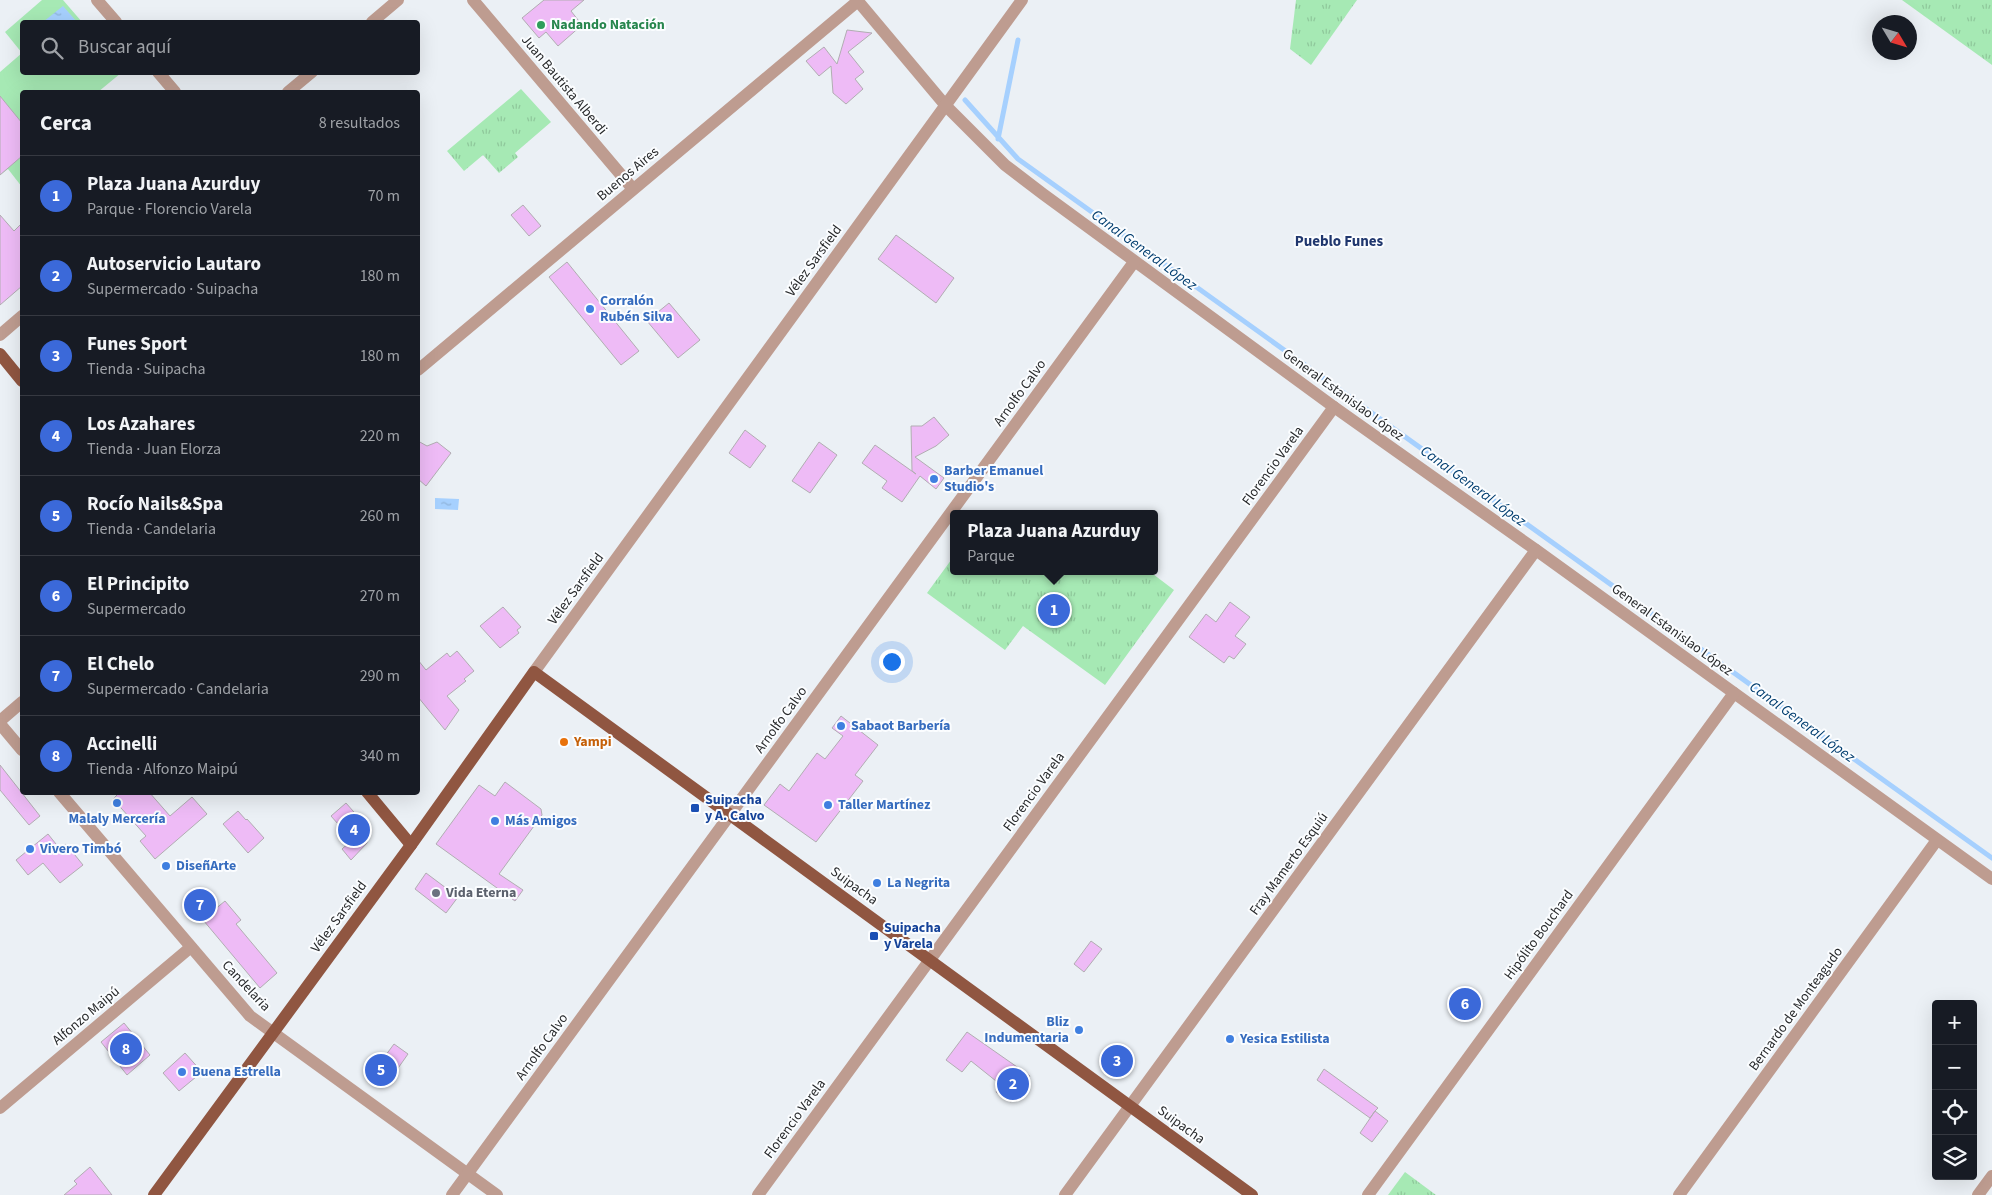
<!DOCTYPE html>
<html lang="es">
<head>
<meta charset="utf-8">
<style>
  :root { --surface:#171b24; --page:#242831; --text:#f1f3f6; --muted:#9ea1a6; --line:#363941; --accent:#3b69d9 }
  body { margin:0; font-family:"Source Sans 3",sans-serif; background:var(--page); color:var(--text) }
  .controls { position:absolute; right:15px; bottom:15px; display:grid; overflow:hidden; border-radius:5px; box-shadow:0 5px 20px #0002 }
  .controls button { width:45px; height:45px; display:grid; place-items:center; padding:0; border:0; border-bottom:1px solid var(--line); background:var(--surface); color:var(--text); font:25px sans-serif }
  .compass { position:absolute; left:1872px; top:15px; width:45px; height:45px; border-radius:50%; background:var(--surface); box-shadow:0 5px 20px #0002; rotate:128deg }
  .you { position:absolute; left:891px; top:661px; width:18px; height:18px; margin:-12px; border:4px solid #fff; border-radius:50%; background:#1a73e8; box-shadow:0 0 0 8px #1a73e833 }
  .badge { display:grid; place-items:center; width:32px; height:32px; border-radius:50%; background:var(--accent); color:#fff; font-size:16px; font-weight:700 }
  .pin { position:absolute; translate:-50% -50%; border:2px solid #fff; box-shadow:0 1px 5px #0006 }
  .popup { position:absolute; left:950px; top:510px; width:208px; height:65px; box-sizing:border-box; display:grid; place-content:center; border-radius:5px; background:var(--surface); filter:drop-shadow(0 1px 4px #0005); font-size:16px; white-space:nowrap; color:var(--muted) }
  .popup b { font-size:19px; color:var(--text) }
  .popup::after { content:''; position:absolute; left:50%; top:100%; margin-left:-10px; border:10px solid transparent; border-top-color:var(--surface) }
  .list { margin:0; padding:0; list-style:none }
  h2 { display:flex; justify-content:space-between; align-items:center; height:65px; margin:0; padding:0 20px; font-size:21px }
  h2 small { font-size:16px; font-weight:400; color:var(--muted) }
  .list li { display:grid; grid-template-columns:32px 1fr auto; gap:15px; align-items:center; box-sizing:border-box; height:80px; padding:0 20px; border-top:1px solid var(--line) }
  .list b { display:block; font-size:19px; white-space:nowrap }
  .list p { margin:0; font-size:16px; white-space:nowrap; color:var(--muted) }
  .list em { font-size:16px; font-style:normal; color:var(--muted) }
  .icon { flex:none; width:28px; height:28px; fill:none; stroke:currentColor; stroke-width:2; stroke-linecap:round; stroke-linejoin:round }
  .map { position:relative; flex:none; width:1992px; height:1195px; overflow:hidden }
  .search { position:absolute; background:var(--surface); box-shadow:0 5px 20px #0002; left:20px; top:20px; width:400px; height:55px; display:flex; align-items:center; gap:12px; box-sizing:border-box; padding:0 18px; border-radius:5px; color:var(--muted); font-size:19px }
  .panel { position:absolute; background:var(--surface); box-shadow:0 5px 20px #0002; left:20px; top:90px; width:400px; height:705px; border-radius:5px }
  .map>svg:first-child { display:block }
  .grass { fill:url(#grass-tufts) }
  .pitch { fill:#a6e9b4 }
  .water { fill:url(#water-ripples) }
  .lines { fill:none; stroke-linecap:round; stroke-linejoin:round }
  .stream { stroke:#a6d0fe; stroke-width:5 }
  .building { fill:#eebbf6; stroke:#b1adb2 }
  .minor { stroke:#be9c90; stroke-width:12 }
  .major { stroke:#905641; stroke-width:12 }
  .leisure-dot { fill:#2e9e5b; stroke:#fbfdff; stroke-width:2 }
  .shop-dot { fill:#3f7fe0; stroke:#fbfdff; stroke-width:2 }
  .food-dot { fill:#e8710a; stroke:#fbfdff; stroke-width:2 }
  .transit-dot { fill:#1a4fb4; stroke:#fbfdff; stroke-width:2 }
  .worship-dot { fill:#6b7280; stroke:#fbfdff; stroke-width:2 }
  .labels { text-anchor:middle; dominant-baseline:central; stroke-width:4; stroke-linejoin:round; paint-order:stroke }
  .leisure-label { font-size:14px; font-weight:bold; fill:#27864d; stroke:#fbfdff; text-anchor:start }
  .street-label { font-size:14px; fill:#27292b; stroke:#fbfdff }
  .shop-label { font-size:14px; font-weight:bold; fill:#366cbe; stroke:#fbfdff; text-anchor:start }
  .food-label { font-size:14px; font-weight:bold; fill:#c56008; stroke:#fbfdff; text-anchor:start }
  .transit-label { font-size:14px; font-weight:bold; fill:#164399; stroke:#fbfdff; text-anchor:start }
  .worship-label { font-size:14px; font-weight:bold; fill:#5b616d; stroke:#fbfdff; text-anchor:start }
  .neighbourhood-label { font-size:15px; font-weight:bold; fill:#20376e; stroke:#fbfdff }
  .water-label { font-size:15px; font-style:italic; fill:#013d6f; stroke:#fbfdff }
</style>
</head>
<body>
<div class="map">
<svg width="1992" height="1195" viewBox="0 0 1992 1195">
  <defs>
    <pattern id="grass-tufts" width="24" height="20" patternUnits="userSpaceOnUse" patternTransform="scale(1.25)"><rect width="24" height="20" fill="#a6e9b4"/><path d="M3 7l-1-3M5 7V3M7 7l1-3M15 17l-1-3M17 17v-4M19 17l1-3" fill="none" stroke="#8fc89b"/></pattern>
    <pattern id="water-ripples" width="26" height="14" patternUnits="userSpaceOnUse" patternTransform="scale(1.25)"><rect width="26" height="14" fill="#a6d0fe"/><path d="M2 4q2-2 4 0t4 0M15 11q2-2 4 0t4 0" fill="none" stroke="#8fb3da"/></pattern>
  </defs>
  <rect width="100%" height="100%" fill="#ebf0f5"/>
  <g class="grass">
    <polygon points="1296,0 1357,0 1311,65 1290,49"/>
    <polygon points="1902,0 1992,0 1992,65"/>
    <polygon points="521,89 551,122 515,153 518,157 499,173 483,155 464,171 447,151"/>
    <polygon points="954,556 954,571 1048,571 1059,579 1065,571 1149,571 1174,590 1105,685 1023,626 1005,650 927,593"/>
    <polygon points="1405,1172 1436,1195 1388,1195"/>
  </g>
  <polygon class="pitch" points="42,0 63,0 82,22 22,22 22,72 121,73 98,92 22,92 22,187 8,169 0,175 0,72 22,53 5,32"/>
  <g class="water">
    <polygon points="63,6 77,22 43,22"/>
    <polygon points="435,498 459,499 458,510 435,509"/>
  </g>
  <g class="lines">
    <g class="stream">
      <polyline points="965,100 1018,159 1992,858"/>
      <polyline points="998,139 1018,40"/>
    </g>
  </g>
  <g class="building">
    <polygon points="544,0 584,0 571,11 582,25 558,46 546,32 539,38 522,18"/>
    <polygon points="847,30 872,33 848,52 864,72 855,79 863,89 846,104 833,93 831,66 819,76 806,61 824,47 837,64"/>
    <polygon points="0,96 22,123 22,156 0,175"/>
    <polygon points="523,205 541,226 529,236 511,215"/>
    <polygon points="0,215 14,231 22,223 22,286 0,305"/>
    <polygon points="896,235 954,278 936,303 878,259"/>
    <polygon points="567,262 639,351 621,365 549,277"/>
    <polygon points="669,303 700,340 678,358 647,321"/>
    <polygon points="934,417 949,435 936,446 915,457 944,478 936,489 920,476 902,502 882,488 887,481 862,463 875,445 916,474 912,471 911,426 922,426"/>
    <polygon points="745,430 766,446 750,468 729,453"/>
    <polygon points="418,441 427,446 437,442 451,453 426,486 418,479"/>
    <polygon points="819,442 837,455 810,493 792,481"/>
    <polygon points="1230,602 1250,617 1235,636 1246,644 1234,659 1229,656 1224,663 1189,637 1206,614 1216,622"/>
    <polygon points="503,607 521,627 517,630 519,633 500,648 480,626"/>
    <polygon points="457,651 474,671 464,679 466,681 447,696 459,710 445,730 418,697 418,660 426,670 447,653 450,657"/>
    <polygon points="841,716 878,745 855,775 863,781 816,842 764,805 780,784 789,791 817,753 825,759 843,736 832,728"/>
    <polygon points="0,765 40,816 29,825 0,790"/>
    <polygon points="505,782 541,809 542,815 499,874 523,890 515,901 436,844 479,785 495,796"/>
    <polygon points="120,792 149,792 170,816 192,797 207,814 155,859 140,841 146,836 113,799"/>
    <polygon points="346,803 360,819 357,822 367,834 367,843 351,860 342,849 352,840 331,816"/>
    <polygon points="238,811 246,820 247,819 264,838 248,853 223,824"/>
    <polygon points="48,834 60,849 66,844 83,865 60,883 43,863 28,875 16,860"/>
    <polygon points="426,873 458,897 446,913 415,889"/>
    <polygon points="200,892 214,910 225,901 241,920 236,924 277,973 260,988 188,902"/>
    <polygon points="1091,941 1102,949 1084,972 1074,964"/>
    <polygon points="1458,991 1475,1003 1465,1016 1448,1004"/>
    <polygon points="124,1023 150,1055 127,1075 101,1042"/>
    <polygon points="967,1032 1030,1076 1011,1102 996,1092 1001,1085 971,1061 962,1072 946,1060"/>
    <polygon points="394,1044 408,1054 389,1081 374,1071"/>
    <polygon points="1115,1050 1127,1059 1118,1071 1106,1063"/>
    <polygon points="185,1053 202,1072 179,1091 163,1073"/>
    <polygon points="1324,1069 1378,1108 1375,1111 1388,1121 1372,1142 1360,1133 1375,1111 1370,1118 1317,1080"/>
    <polygon points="90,1167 112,1195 64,1195 77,1184 74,1181"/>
  </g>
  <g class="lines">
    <g class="minor">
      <polyline points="97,0 116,22"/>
      <polyline points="473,0 633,189"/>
      <polyline points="857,0 946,106 1005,165 1043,194 1334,407 1536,550 1992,879"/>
      <polyline points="372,22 398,0"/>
      <polyline points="158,72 175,92"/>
      <polyline points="288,92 312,72"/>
      <polyline points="0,335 22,316"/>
      <polyline points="418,370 858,1"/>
      <polyline points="534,672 1022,0"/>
      <polyline points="0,721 22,702"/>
      <polyline points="0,724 22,750"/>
      <polyline points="59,792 250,1016 497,1195"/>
      <polyline points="0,1108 191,947"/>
      <polyline points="452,1195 1134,262"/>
      <polyline points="758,1195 1334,407"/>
      <polyline points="1065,1195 1536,550"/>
      <polyline points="1368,1195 1734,693"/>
      <polyline points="1679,1195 1937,840"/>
      <polyline points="1978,1195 1992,1176"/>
    </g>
    <g class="major">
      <polyline points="0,354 22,381"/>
      <polyline points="367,792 411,845"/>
      <polyline points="154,1195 411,845 534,672 1252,1195"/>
    </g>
  </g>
  <circle class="leisure-dot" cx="541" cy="25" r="5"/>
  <g class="shop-dot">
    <circle cx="590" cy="309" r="5"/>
    <circle cx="934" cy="479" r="5"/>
    <circle cx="841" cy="726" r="5"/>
    <circle cx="117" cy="803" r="5"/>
    <circle cx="828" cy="805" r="5"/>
    <circle cx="495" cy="821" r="5"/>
    <circle cx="30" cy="849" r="5"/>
    <circle cx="166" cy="866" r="5"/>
    <circle cx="877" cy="883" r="5"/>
    <circle cx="1079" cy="1030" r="5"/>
    <circle cx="1230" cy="1039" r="5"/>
    <circle cx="182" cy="1072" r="5"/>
  </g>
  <circle class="food-dot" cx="564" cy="742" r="5"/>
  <g class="transit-dot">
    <rect x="690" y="803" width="10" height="10" rx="2.5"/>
    <rect x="869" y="931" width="10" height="10" rx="2.5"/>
  </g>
  <circle class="worship-dot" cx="436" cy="893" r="5"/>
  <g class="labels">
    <g class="leisure-label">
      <text x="551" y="25">Nadando Natación</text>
    </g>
    <g class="street-label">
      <text transform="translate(564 85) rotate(50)">Juan Bautista Alberdi</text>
      <text transform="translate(628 174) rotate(-40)">Buenos Aires</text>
      <text transform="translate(814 261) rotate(-54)">Vélez Sarsfield</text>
      <text transform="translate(1020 393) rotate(-54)">Arnolfo Calvo</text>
      <text transform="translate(1343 395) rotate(36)">General Estanislao López</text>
      <text transform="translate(1273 466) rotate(-54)">Florencio Varela</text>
      <text transform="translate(576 589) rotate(-54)">Vélez Sarsfield</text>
      <text transform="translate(1672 630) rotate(36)">General Estanislao López</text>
      <text transform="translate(781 720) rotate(-54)">Arnolfo Calvo</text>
      <text transform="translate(1034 792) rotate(-54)">Florencio Varela</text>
      <text transform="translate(1289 864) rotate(-54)">Fray Mamerto Esquiú</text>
      <text transform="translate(854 886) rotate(36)">Suipacha</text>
      <text transform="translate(339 917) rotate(-54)">Vélez Sarsfield</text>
      <text transform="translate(1539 935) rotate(-54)">Hipólito Bouchard</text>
      <text transform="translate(246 986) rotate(47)">Candelaria</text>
      <text transform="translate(1796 1009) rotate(-54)">Bernardo de Monteagudo</text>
      <text transform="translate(86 1016) rotate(-40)">Alfonzo Maipú</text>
      <text transform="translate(542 1047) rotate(-54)">Arnolfo Calvo</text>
      <text transform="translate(795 1119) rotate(-54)">Florencio Varela</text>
      <text transform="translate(1181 1125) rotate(36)">Suipacha</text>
    </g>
    <g class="shop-label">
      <text x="600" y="301">Corralón<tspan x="600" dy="16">Rubén Silva</tspan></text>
      <text x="944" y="471">Barber Emanuel<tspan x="944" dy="16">Studio's</tspan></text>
      <text x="851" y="726">Sabaot Barbería</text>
      <text x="838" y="805">Taller Martínez</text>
      <text x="117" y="819" text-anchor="middle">Malaly Mercería</text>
      <text x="505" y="821">Más Amigos</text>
      <text x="40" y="849">Vivero Timbó</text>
      <text x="176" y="866">DiseñArte</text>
      <text x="887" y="883">La Negrita</text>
      <text x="1069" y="1022" text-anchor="end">Bliz<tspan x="1069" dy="16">Indumentaria</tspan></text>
      <text x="1240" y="1039">Yesica Estilista</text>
      <text x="192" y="1072">Buena Estrella</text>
    </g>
    <g class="food-label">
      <text x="574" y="742">Yampi</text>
    </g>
    <g class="transit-label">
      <text x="705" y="800">Suipacha<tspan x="705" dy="16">y A. Calvo</tspan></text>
      <text x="884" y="928">Suipacha<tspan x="884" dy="16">y Varela</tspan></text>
    </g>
    <g class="worship-label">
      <text x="446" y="893">Vida Eterna</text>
    </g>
    <g class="neighbourhood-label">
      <text x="1339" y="241">Pueblo Funes</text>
    </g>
    <g class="water-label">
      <text transform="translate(1144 250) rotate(36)">Canal General López</text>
      <text transform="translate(1473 486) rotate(36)">Canal General López</text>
      <text transform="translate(1802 722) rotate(36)">Canal General López</text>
    </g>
  </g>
</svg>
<div class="controls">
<button>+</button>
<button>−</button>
<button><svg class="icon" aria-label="locate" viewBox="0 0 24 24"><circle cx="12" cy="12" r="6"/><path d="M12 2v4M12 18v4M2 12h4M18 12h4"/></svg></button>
<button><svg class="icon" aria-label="layers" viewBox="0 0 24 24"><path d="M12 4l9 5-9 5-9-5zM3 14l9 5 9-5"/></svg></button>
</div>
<svg class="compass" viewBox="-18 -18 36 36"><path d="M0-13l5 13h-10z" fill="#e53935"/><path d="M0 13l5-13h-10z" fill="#9ea1a6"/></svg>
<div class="you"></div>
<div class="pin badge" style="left:1054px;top:610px">1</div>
<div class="popup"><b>Plaza Juana Azurduy</b>Parque</div>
<div class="pin badge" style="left:1013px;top:1084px">2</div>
<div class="pin badge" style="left:1117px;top:1061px">3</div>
<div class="pin badge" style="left:354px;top:830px">4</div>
<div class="pin badge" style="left:381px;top:1070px">5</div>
<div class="pin badge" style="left:1465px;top:1004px">6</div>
<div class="pin badge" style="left:200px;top:905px">7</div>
<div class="pin badge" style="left:126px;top:1049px">8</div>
<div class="search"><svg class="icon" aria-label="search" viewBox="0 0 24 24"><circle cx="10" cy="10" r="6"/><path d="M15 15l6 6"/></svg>Buscar aquí</div>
<section class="panel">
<h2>Cerca<small>8 resultados</small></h2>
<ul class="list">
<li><span class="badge">1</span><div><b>Plaza Juana Azurduy</b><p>Parque · Florencio Varela</p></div><em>70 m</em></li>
<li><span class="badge">2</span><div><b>Autoservicio Lautaro</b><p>Supermercado · Suipacha</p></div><em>180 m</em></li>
<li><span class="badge">3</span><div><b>Funes Sport</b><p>Tienda · Suipacha</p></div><em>180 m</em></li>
<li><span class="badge">4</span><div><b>Los Azahares</b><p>Tienda · Juan Elorza</p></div><em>220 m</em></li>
<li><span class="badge">5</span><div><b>Rocío Nails&amp;Spa</b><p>Tienda · Candelaria</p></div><em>260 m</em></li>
<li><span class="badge">6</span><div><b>El Principito</b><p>Supermercado</p></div><em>270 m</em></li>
<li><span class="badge">7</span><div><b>El Chelo</b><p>Supermercado · Candelaria</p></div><em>290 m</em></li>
<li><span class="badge">8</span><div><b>Accinelli</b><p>Tienda · Alfonzo Maipú</p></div><em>340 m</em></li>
</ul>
</section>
</div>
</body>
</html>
